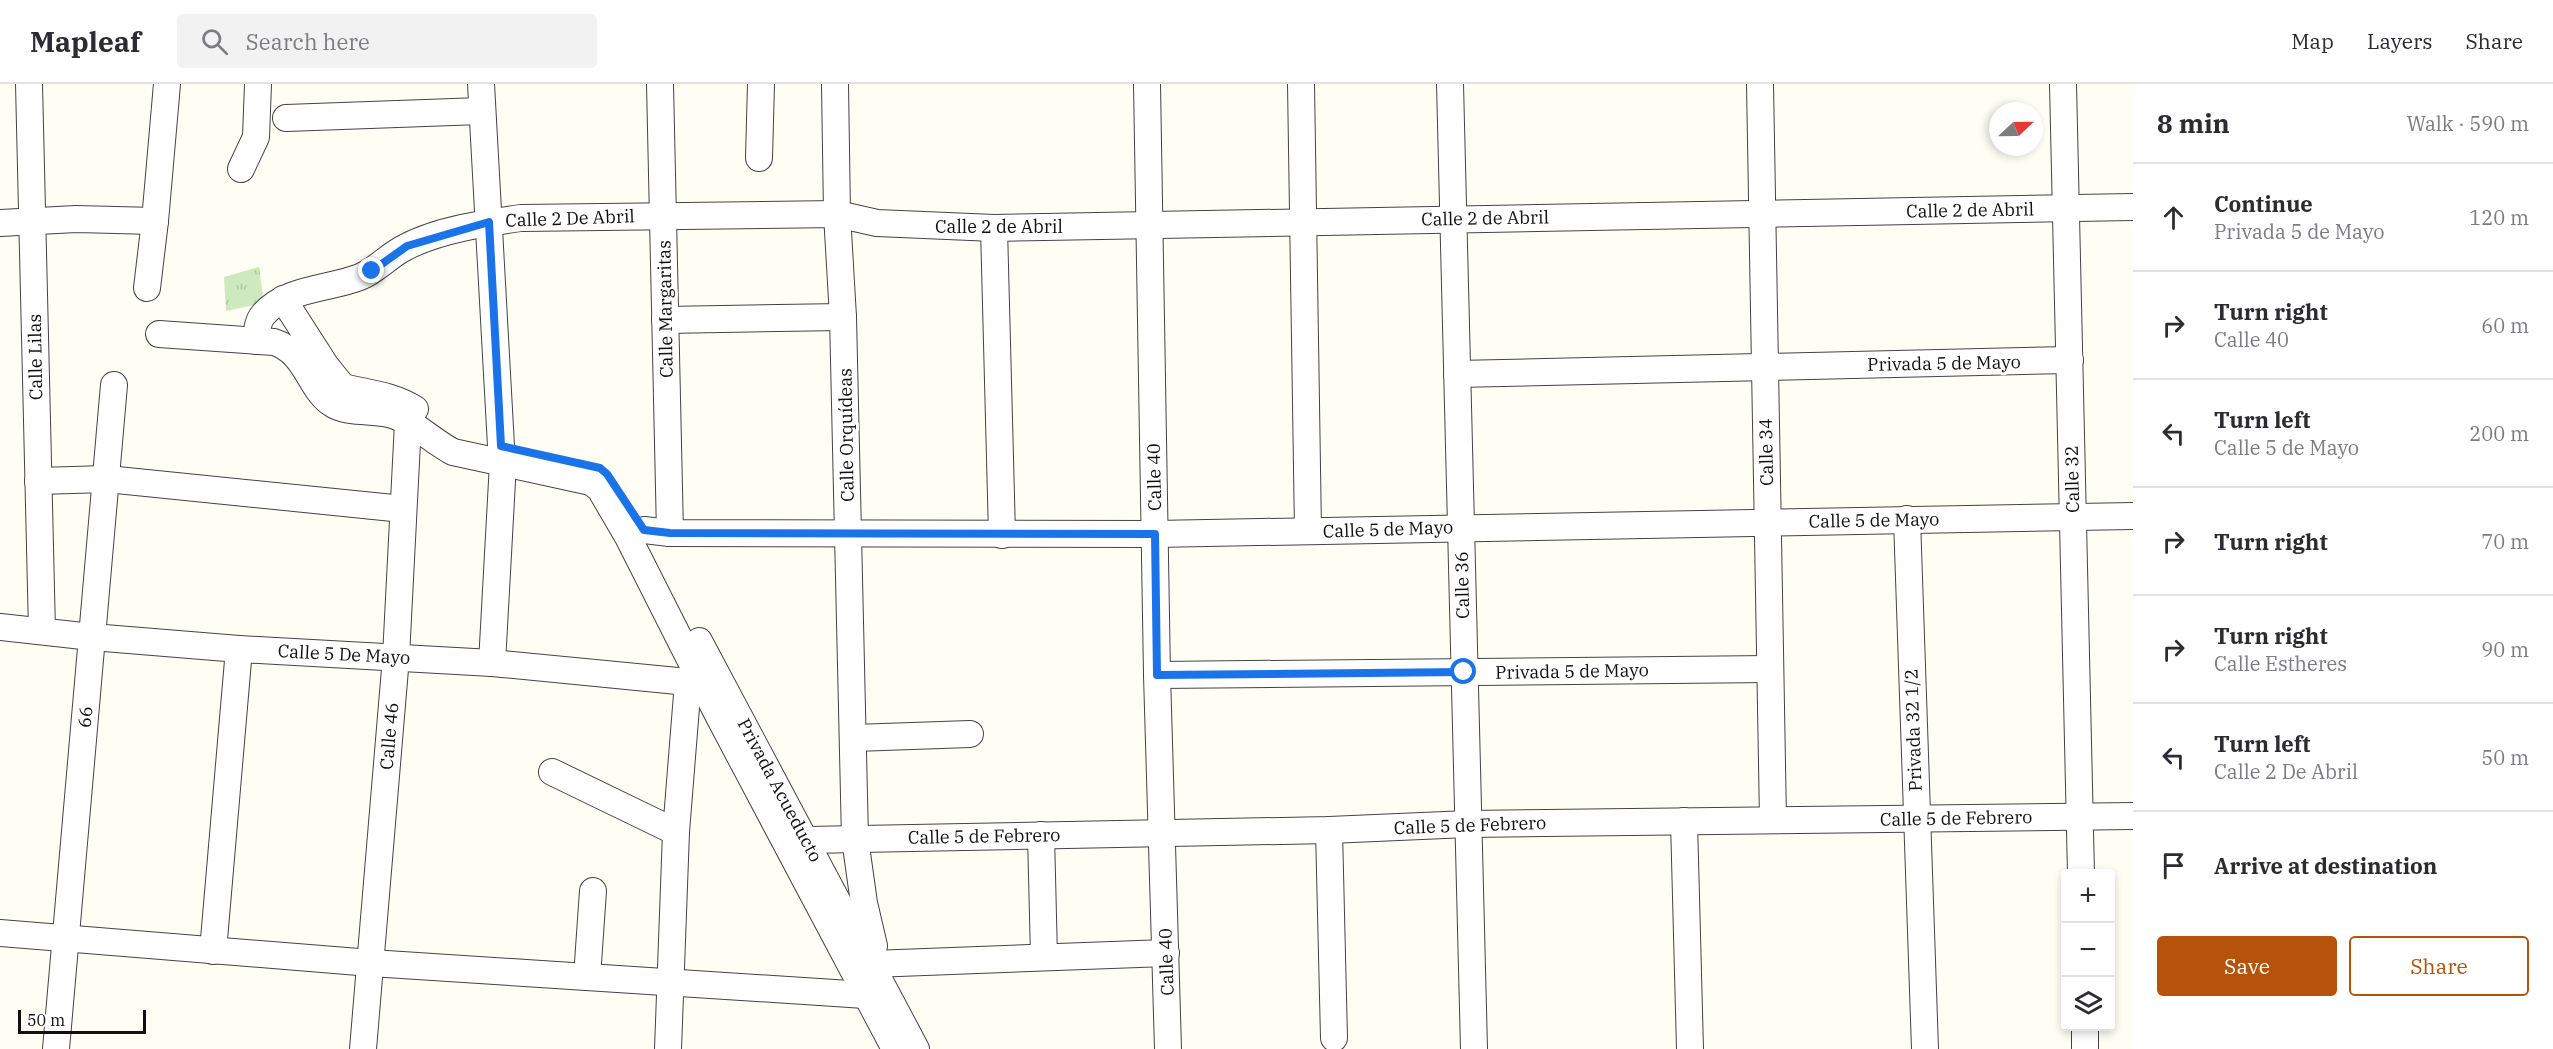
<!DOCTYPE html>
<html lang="en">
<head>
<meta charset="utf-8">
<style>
  :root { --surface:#fff; --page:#f2f2f3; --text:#2b2b33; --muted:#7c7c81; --line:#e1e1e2; --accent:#b45309 }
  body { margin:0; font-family:"IBM Plex Serif",serif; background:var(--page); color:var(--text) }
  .controls { position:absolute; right:18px; bottom:18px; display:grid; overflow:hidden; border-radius:6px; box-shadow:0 3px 9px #0003 }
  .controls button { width:54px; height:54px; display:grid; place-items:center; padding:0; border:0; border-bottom:2px solid var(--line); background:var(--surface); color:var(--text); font:30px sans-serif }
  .compass { position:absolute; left:1989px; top:18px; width:54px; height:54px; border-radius:50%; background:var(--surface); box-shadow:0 3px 9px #0003; rotate:68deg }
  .scale { position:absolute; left:18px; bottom:15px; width:128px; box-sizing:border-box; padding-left:6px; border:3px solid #101010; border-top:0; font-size:16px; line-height:21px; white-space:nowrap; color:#101010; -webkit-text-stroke:4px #fff; paint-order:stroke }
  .stop { position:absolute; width:18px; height:18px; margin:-14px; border:4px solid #1a73e8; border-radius:50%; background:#fff }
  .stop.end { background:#1a73e8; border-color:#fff; box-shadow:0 2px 6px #0008 }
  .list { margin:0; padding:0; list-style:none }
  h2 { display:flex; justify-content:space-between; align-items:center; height:78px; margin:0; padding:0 24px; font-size:26px }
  h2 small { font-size:20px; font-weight:400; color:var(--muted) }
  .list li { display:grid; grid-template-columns:39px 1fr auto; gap:18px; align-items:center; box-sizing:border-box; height:108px; padding:0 24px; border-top:2px solid var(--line) }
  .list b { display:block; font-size:22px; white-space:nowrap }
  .list p { margin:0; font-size:20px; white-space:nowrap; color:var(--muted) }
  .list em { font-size:20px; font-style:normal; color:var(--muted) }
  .actions { display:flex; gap:12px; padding:18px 24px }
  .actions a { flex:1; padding:14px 0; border:2px solid var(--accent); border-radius:6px; text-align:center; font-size:21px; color:var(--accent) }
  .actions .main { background:var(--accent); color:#fff }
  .icon { flex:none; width:33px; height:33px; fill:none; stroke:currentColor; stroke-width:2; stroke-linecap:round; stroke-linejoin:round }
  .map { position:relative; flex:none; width:2133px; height:965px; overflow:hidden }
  header { display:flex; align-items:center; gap:36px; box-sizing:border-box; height:84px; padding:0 30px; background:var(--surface); border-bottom:2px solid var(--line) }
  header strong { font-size:28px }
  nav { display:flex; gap:33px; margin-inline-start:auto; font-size:21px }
  .search { width:420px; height:54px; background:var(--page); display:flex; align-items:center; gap:15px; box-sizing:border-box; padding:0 21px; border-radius:6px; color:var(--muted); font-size:22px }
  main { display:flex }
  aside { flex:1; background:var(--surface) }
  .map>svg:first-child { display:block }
  .park { fill:url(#park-tufts) }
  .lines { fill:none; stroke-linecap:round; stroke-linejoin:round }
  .minor-casing { stroke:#434343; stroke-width:28 }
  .minor { stroke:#fff; stroke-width:26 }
  .route { stroke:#1a73e8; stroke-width:8 }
  .labels { text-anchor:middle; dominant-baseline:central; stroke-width:6; stroke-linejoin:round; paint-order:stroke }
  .street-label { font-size:18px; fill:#101010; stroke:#fff }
</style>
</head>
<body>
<header>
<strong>Mapleaf</strong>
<div class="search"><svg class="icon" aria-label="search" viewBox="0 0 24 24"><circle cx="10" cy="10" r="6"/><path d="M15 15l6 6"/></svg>Search here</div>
<nav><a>Map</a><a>Layers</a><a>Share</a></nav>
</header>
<main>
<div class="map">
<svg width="2133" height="965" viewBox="0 0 2133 965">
  <defs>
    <pattern id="park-tufts" width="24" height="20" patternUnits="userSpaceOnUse" patternTransform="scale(1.5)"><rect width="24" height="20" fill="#cee9bd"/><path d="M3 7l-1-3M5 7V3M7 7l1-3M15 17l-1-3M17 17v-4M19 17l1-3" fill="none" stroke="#b0c7a1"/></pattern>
  </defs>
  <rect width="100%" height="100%" fill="#fffef4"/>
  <polygon class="park" points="259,183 264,219 226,227 224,193"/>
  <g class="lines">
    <defs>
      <g id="minor">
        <polyline points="29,0 42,547"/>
        <polyline points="481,0 501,362"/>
        <polyline points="660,0 670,449"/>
        <polyline points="835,0 837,130 843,233 855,755 864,819 874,862"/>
        <polyline points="1147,0 1157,591 1168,965"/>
        <polyline points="1301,0 1308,447"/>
        <polyline points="1450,0 1474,965"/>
        <polyline points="1760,0 1773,736"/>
        <polyline points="2063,0 2081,790"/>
        <polyline points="286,34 481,27"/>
        <polyline points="759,74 761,0"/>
        <polyline points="241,85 256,53 258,0"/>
        <polyline points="0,139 76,135 155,137"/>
        <polyline points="994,144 1002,451"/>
        <polyline points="147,204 155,137 167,0"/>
        <path d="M283,215l43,67 17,21c25,6 50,8 72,22"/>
        <polyline points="665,236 843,233"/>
        <path d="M159,250l115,8c34,11 35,49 60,63 19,10 45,3 64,12 20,9 36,25 55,35l138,30 9,7 28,48 90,178 177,334"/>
        <path d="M256,257c1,-9 1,-19 7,-26 22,-27 67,-26 97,-38 17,-7 29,-22 46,-30 32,-17 79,-24 115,-29l316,-4 40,9 117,5 1139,-21"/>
        <polyline points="1457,290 2070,276"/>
        <polyline points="38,397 107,395 403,425"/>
        <polyline points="1907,435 1925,965"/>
        <polyline points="644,446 670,449 1155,450 2133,432"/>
        <polyline points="0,543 92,553 239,565 492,579 688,598"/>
        <polyline points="699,557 916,965"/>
        <polyline points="492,579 503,379"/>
        <polyline points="1157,591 1770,585"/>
        <polyline points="854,654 970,650"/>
        <polyline points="552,688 676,748"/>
        <polyline points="1684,737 1690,965"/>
        <polyline points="1329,746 1334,954"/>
        <polyline points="1041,751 1044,873"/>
        <polyline points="807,756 1329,746 1468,740 2133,732"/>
        <polyline points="0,849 371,879 865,911"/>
        <polyline points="213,867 239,565"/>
        <polyline points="872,880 1166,869"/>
        <polyline points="587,893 593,807"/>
        <polyline points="2085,942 2085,965"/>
        <polyline points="56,965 114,301"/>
        <polyline points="363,965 396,573 408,339"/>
        <polyline points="668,965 676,748 688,598 696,588"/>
      </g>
    </defs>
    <use href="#minor" class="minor-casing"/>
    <use href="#minor" class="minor"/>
  </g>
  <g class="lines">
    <polyline class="route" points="372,187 407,162 489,138 501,362 600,384 607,390 644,446 670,449 1155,450 1157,591 1464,588"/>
  </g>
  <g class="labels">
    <g class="street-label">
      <text transform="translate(1970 126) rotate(-1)">Calle 2 de Abril</text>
      <text transform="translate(570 134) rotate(-2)">Calle 2 De Abril</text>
      <text transform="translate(1485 134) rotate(-1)">Calle 2 de Abril</text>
      <text x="999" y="142">Calle 2 de Abril</text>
      <text transform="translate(665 225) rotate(-91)">Calle Margaritas</text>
      <text transform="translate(35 273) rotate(-91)">Calle Lilas</text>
      <text transform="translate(1944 279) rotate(-1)">Privada 5 de Mayo</text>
      <text transform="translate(846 351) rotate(-91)">Calle Orquídeas</text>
      <text transform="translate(1766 368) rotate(-91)">Calle 34</text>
      <text transform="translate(1154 393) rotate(-91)">Calle 40</text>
      <text transform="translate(2072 395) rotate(-91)">Calle 32</text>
      <text transform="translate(1874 436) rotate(-1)">Calle 5 de Mayo</text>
      <text transform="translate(1388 445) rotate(-2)">Calle 5 de Mayo</text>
      <text transform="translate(1462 501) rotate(-91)">Calle 36</text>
      <text transform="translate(344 570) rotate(3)">Calle 5 De Mayo</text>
      <text transform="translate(1572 587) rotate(-1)">Privada 5 de Mayo</text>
      <text transform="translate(85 633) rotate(-85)">66</text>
      <text transform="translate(1913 646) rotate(-92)">Privada 32 1/2</text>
      <text transform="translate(389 652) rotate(-85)">Calle 46</text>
      <text transform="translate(780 706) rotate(62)">Privada Acueducto</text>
      <text transform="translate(1956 734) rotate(-1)">Calle 5 de Febrero</text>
      <text transform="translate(1470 741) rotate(-2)">Calle 5 de Febrero</text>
      <text transform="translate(984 752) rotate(-1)">Calle 5 de Febrero</text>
      <text transform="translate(1166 878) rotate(-92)">Calle 40</text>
    </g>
  </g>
</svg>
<div class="controls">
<button>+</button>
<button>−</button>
<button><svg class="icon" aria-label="layers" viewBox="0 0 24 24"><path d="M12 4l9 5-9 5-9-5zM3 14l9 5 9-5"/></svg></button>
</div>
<svg class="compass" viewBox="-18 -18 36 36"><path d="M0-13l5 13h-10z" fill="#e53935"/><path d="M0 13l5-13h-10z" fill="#7c7c81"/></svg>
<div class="scale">50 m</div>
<div class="stop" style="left:1464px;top:588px"></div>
<div class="stop end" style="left:372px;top:187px"></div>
</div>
<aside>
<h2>8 min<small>Walk · 590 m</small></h2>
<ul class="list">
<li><svg class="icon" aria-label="ahead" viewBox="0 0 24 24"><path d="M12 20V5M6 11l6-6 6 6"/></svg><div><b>Continue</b><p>Privada 5 de Mayo</p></div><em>120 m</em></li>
<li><svg class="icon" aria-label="right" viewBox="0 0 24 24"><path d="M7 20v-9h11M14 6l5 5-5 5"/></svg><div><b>Turn right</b><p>Calle 40</p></div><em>60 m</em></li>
<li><svg class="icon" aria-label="left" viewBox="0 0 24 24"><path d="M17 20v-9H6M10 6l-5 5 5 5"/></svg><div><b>Turn left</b><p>Calle 5 de Mayo</p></div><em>200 m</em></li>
<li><svg class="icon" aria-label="right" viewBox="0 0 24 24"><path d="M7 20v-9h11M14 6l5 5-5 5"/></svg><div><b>Turn right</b></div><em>70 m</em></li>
<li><svg class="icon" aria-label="right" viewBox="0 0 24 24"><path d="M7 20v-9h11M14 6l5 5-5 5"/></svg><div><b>Turn right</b><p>Calle Estheres</p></div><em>90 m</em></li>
<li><svg class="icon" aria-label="left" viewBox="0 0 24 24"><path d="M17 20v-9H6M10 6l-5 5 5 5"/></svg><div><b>Turn left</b><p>Calle 2 De Abril</p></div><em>50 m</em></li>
<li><svg class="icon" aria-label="arrive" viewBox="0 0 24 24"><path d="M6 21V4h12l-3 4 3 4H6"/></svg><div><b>Arrive at destination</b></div></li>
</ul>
<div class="actions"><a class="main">Save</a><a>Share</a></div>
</aside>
</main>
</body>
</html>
